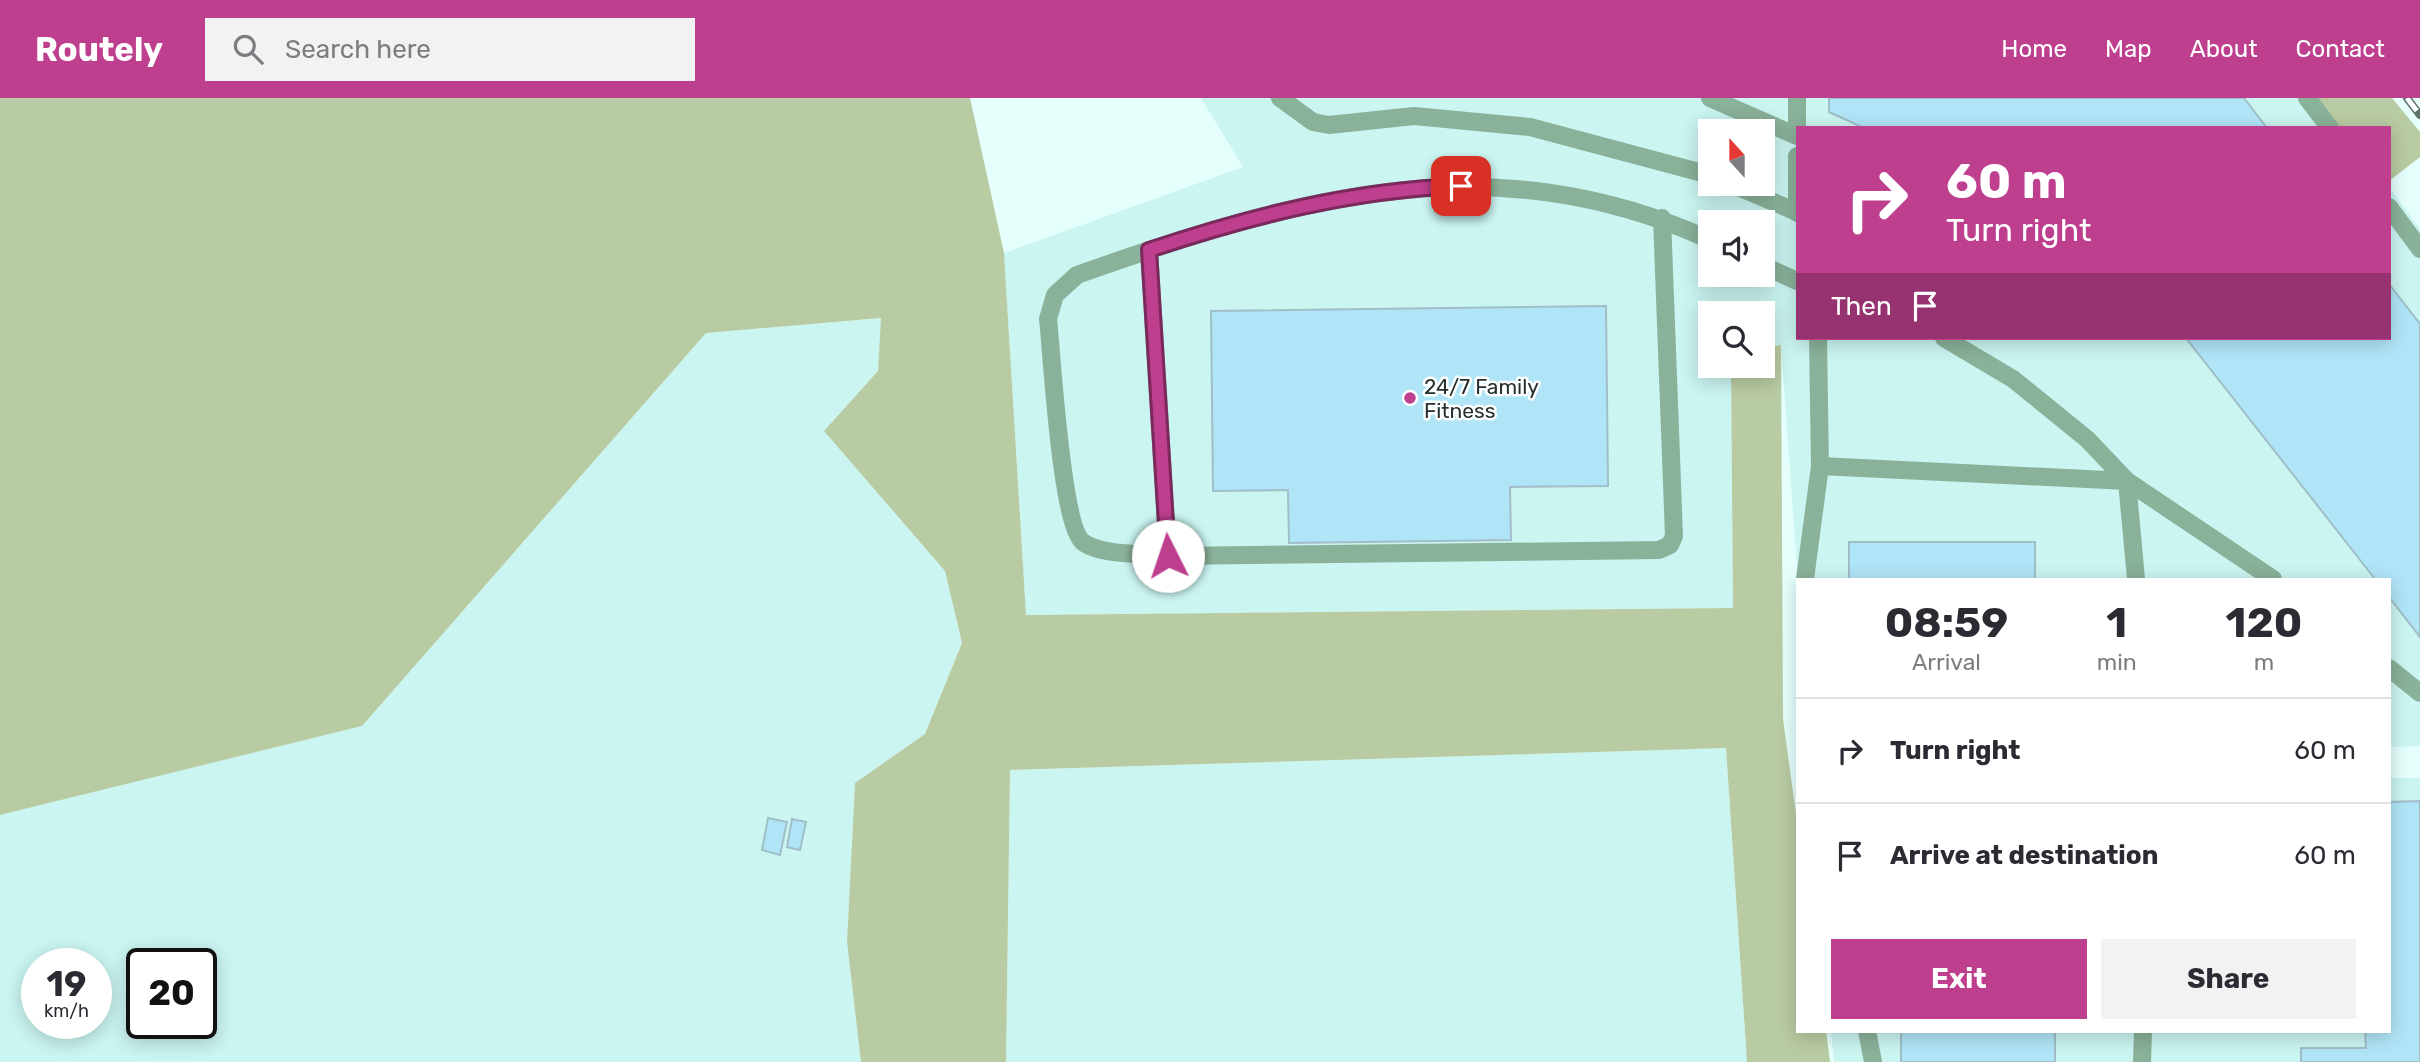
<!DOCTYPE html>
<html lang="en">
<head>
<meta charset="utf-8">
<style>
  body { margin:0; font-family:Rubik,sans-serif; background:#f2f2f3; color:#2b2b33; height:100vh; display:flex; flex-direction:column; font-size:26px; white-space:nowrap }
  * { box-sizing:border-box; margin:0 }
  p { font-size:23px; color:#7c7c81 }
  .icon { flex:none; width:38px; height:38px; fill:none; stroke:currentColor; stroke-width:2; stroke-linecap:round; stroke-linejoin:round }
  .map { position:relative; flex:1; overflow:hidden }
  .details { position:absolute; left:1796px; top:480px; width:595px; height:455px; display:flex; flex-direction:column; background:#fff; border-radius:0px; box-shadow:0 4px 18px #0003 }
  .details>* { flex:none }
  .hud { position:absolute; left:1796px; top:28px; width:595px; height:214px; border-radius:0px; box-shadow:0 4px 18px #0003; background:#bd3f8e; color:#fff; overflow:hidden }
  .needle { width:46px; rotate:339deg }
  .controls { position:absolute; left:1698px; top:21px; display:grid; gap:14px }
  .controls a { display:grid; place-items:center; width:77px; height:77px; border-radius:0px; background:#fff; box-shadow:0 4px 18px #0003; font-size:35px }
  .speed { position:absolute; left:21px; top:850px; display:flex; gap:14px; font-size:35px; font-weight:700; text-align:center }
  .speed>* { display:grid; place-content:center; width:91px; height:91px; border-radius:50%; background:#fff; box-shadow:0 4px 18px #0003; line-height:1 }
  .speed small { font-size:18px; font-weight:400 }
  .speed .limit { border:4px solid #111; border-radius:10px; background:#fff; color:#111 }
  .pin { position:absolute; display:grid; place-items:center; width:60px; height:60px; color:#fff; margin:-30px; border-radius:14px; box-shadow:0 4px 10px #0006 }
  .me { position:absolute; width:77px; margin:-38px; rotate:356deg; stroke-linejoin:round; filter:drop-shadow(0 0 5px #0008) }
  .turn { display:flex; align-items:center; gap:24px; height:147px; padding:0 35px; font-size:32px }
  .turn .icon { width:91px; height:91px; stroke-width:2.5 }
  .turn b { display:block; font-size:49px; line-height:60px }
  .then { display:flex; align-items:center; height:66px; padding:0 35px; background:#0003; gap:14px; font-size:26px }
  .eta { display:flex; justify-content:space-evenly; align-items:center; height:119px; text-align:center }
  .eta b { font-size:42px; font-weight:700; line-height:49px }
  .button { display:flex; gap:14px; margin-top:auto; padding:14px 35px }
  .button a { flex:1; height:80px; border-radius:0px; background:#bd3f8e; color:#fff; font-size:28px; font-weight:700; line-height:80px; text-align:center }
  .button a+a { background:#f2f2f3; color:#2b2b33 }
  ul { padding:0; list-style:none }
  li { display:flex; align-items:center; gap:21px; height:105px; padding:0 35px; border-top:2px solid #e1e1e2 }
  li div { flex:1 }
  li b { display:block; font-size:26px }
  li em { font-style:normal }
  header { display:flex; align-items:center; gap:42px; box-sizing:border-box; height:98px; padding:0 35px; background:#bd3f8e; color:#fff }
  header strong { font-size:33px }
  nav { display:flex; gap:38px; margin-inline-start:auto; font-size:24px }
  .search { width:490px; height:63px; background:#f2f2f3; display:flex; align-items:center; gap:18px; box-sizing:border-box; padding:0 24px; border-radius:0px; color:#7c7c81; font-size:26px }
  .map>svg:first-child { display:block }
</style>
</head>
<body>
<header>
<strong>Routely</strong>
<div class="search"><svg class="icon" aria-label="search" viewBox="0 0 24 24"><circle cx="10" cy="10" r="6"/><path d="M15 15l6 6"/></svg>Search here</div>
<nav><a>Home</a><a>Map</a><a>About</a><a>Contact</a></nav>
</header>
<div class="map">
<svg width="2420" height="964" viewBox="0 0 2420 964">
  <rect width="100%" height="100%" fill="#e4fffc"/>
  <!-- built -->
  <path fill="#caf5f1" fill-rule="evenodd" d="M 1201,0 L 2305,0 L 2333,30 L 1797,30 L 1797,240 L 2389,240 L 2389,89 L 2420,131 L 2420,648 L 2389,649 L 2389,481 L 1798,481 L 1781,248 L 1762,250 L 1762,215 L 1710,215 L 1710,268 L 1731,268 L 1733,510 L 1026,517 L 1004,155 L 1243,69 ZM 1710,33 L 1762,33 L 1762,86 L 1710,86 ZM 1710,124 L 1762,124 L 1762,177 L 1710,177 Z
    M 882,220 L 878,273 L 824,333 L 945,473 L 962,545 L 925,636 L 855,685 L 847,844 L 861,964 L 0,964 L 0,717 L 362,628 L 706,235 ZM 37,866 L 96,866 L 96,926 L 37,926 ZM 142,866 L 201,866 L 201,926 L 142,926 Z
    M 1726,650 L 1747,964 L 1006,964 L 1010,672 Z
    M 2389,680 L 2420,680 L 2420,964 L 1834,964 L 1831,933 L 2389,933 Z"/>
  <!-- forest -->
  <path fill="#b9cba2" d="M 0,0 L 970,0 L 1004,155 L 1026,517 L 1733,510 L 1731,268 L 1762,268 L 1762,250 L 1781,247 L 1783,621 L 1797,723 L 1797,933 L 1826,933 L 1830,964 L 1747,964 L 1726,650 L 1010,672 L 1006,964 L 861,964 L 847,844 L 855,685 L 925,636 L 962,545 L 945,473 L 824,333 L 878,273 L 881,220 L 706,235 L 362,628 L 0,717 Z
    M 2306,0 L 2392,0 L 2420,34 L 2420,59 L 2389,83 L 2389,30 L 2333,30 Z"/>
  <!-- building -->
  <path fill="#b0e5f7" stroke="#a0bec8" stroke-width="2" d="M 1829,0 L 2244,0 L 2267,30 L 1864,30 L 1829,14 Z
    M 2389,186 L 2420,226 L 2420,539 L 2389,499 L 2389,481 L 2375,481 L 2186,240 L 2389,240 Z
    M 1606,208 L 1608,388 L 1510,389 L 1511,442 L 1289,445 L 1288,392 L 1213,393 L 1211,213 Z
    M 1849,444 L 2035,444 L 2035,481 L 1849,481 Z
    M 2420,703 L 2420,964 L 2301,964 L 2301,950 L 2366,950 L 2365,933 L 2389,933 L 2389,704 Z
    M 768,720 L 787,724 L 780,757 L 762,752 Z
    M 792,721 L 806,724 L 800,752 L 787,749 Z
    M 1901,933 L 2055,933 L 2055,964 L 1901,964 Z"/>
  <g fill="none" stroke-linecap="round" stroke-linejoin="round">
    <!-- minor -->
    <path stroke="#8ab19a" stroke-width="18" d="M 1280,0 L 1313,24 L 1329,27 L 1414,18 L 1530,29 L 1710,77
      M 1710,0 L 1797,38
      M 1797,0 L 1797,30
      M 2307,0 L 2330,30
      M 1797,58 L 1797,115
      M 1731,86 L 1797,114
      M 2389,109 L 2420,151
      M 1662,120 L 1674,438 L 1670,447 L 1659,452 L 1168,458 C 1143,455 1105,458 1084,445 C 1061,430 1052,256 1048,221 L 1055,197 L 1077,177 C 1291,101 1491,42 1710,142
      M 1149,152 L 1168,458
      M 1762,167 L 1797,183
      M 1944,240 L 2013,281 L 2087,341 L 2127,383 L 2136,481
      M 1820,368 L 2127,383 L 2273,481
      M 1805,481 L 1820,368 L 1818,240
      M 2389,570 L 2420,595
      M 1867,933 L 1873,964
      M 2142,964 L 2143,933"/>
    <!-- rail casing -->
    <g stroke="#5e706e" stroke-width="8">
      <path id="rail" d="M 2407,0 L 2420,17"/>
    </g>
    <!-- rail -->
    <use href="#rail" stroke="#fff" stroke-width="5" stroke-dasharray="16" stroke-linecap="butt"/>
  </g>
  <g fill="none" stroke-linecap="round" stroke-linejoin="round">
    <!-- route casing -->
    <g stroke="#7b295c" stroke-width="18">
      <path id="route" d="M 1168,458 L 1149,152 C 1251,118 1353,92 1461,88"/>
    </g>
    <!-- route -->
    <use href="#route" stroke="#bd3f8e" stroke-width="12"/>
  </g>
  <!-- markers -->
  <circle fill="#bd3f8e" stroke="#fff" stroke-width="2.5" cx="1410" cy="300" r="7"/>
  <g text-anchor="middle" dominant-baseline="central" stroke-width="5" stroke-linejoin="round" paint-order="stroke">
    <!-- poi labels -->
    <g font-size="21" fill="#243130" stroke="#fff" text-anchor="start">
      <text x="1424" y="288">24/7 Family<tspan x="1424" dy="24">Fitness</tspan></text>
    </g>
  </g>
</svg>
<div class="controls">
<a><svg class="needle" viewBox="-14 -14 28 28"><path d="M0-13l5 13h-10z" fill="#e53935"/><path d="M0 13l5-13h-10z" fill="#7c7c81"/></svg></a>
<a><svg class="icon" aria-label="sound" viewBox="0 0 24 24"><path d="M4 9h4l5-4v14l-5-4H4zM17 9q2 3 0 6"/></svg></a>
<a><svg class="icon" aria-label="search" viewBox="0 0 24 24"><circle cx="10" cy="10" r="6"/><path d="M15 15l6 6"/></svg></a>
</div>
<div class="speed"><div>19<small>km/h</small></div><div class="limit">20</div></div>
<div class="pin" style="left:1461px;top:88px;background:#d93025"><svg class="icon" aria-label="arrive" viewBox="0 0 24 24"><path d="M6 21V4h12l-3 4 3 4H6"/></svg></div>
<svg class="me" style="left:1168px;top:458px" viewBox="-20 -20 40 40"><circle r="19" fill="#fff"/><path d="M0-13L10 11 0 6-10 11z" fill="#bd3f8e"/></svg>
<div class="hud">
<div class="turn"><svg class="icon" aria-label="right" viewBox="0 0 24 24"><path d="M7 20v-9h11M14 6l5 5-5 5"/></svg><div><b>60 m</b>Turn right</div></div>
<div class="then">Then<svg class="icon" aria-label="arrive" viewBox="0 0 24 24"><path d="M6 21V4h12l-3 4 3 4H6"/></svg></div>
</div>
<section class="details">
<div class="eta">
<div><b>08:59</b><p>Arrival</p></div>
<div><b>1</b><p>min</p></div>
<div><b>120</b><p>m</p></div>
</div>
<ul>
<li><svg class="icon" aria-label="right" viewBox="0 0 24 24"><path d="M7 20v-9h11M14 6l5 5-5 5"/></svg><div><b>Turn right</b></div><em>60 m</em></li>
<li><svg class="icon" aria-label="arrive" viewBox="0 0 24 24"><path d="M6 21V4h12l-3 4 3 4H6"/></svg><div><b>Arrive at destination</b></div><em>60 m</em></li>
</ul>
<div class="button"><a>Exit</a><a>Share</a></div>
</section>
</div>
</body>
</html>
